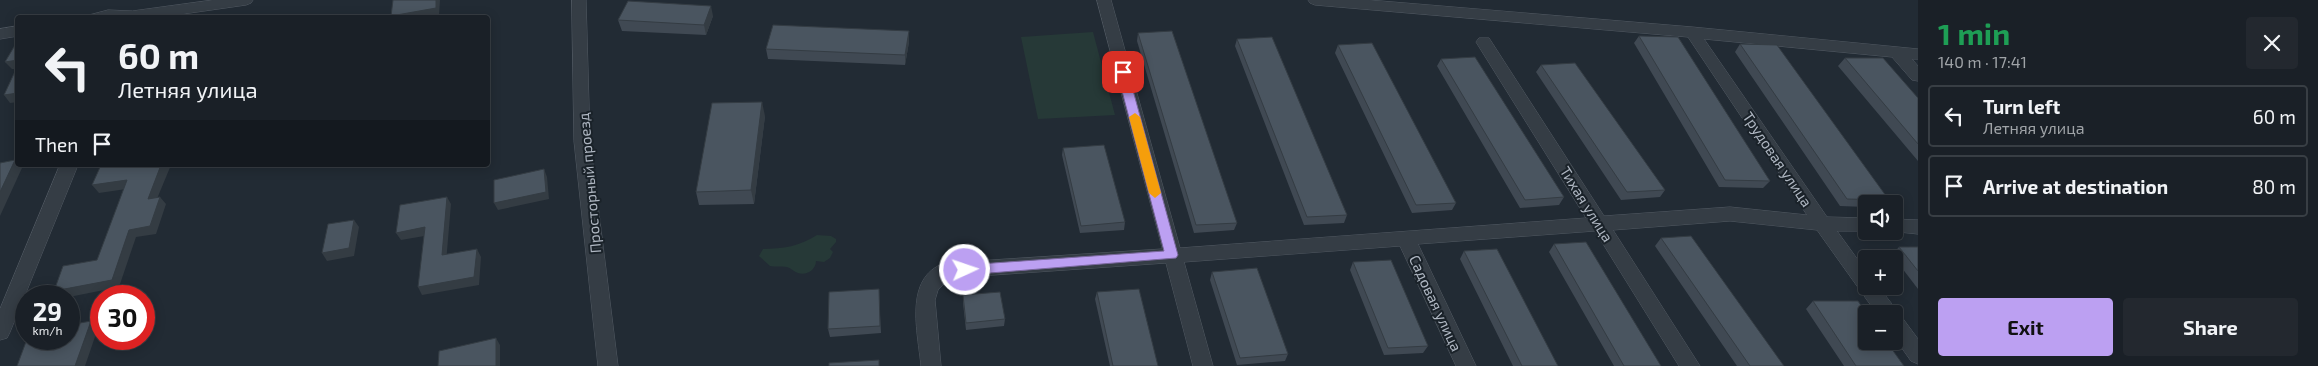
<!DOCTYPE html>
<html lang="en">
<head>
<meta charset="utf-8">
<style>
  body { margin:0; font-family:"Exo 2",sans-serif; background:#23282f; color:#f1f3f6; height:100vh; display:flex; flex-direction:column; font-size:19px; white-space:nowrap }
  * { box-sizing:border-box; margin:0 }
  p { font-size:16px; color:#9fa3a7 }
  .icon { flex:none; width:28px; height:28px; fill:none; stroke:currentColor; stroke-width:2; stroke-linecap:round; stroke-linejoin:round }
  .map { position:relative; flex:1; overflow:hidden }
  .side { display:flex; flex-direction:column; background:#1a2027; width:400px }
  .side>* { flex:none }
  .guide { position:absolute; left:15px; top:15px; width:475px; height:152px; border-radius:5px; box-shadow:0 2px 12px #0003,0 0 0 1px #383e44; background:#1a2027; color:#f1f3f6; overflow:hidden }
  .controls { position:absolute; left:1858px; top:195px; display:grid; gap:10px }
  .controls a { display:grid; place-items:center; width:45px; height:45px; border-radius:5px; background:#1a2027; box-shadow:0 2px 12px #0003,0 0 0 1px #383e44; font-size:25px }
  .speed { position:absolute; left:15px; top:285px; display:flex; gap:10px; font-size:25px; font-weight:700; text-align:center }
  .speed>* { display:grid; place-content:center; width:65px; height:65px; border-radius:50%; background:#1a2027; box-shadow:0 2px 12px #0003,0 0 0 1px #383e44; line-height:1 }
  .speed small { font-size:12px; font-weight:400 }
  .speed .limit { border:8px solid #d22; background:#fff; color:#111 }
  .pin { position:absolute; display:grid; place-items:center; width:42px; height:42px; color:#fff; margin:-21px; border-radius:10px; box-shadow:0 2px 8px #0006 }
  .me { position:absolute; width:55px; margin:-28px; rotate:87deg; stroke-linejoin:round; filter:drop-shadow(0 0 4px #0008) }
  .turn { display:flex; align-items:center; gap:18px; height:105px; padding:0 20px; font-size:22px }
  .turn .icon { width:65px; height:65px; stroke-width:2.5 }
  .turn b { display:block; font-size:35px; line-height:42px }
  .then { display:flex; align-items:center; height:48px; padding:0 20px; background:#0003; gap:10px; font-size:19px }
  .round { display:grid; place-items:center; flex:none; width:52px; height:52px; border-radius:5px; background:#23282f }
  .overview { display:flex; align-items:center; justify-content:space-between; height:85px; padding:0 20px }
  h1 { font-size:30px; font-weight:700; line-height:38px; color:#1e9e55 }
  .action { display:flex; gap:10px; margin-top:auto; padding:10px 20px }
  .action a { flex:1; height:58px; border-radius:5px; background:#bca0f2; color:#111; font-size:20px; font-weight:700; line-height:58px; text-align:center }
  .action a+a { background:#23282f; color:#f1f3f6 }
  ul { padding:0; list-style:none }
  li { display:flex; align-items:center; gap:15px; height:62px; margin:0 10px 8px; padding:0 10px; border:2px solid #383e44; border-radius:5px }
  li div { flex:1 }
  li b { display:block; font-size:19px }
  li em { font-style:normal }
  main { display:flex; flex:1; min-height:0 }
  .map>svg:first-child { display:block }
</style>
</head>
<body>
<main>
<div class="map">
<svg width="1918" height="366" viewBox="0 0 1918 366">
  <rect width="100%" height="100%" fill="#222b34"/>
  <!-- green -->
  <path fill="#263937" d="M 1093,32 L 1115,115 L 1038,119 L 1021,37 Z
    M 817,235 L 831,236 L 836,239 L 836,242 L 830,249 L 833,252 L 830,258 L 824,262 L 816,261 C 816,270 806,276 798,273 C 794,272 791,268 787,267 C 781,266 775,267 770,266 L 759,256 L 763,249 C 783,249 800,246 817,235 Z"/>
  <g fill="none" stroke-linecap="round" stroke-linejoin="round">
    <!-- street casing -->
    <g stroke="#525a63" stroke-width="1">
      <path id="street" d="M 213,0 L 253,0 L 251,3 L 246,5 L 155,18 L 87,18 L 89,15 L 108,10 L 132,11 Z
        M 572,0 L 586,0 L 590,141 L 618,366 L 598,366 L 574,141 Z
        M 1097,0 L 1111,0 L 1180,248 L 1586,218 L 1476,42 L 1479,38 L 1489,38 L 1604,216 L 1730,207 L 1807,215 L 1688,37 L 1315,5 L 1310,3 L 1308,0 L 1369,0 L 1692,27 L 1918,49 L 1918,59 L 1912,59 L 1918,66 L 1918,81 L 1912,80 L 1892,57 L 1704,39 L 1827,217 L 1866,218 L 1866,231 L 1868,231 L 1837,231 L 1866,271 L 1866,286 L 1878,286 L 1895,308 L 1897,315 L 1901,316 L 1918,339 L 1918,364 L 1911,361 L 1894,337 L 1894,314 L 1877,314 L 1817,230 L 1730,221 L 1613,230 L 1700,366 L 1679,366 L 1595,231 L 1418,244 L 1476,366 L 1456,366 L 1400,246 L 1184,262 L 1213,366 L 1193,366 L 1166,263 L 950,278 L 938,290 L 935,300 L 941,366 L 921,366 C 918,333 903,277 945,263 L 1162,249 Z
        M 18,26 L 18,36 L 0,39 L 0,29 Z
        M 60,165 L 78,165 L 10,332 L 7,338 L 0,340 L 0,309 Z
        M 1894,219 L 1918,220 L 1918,234 L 1889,231 L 1894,231 Z"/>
    </g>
    <!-- street -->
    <use href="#street" fill="#353d45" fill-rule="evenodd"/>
  </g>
  <!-- wall -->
  <path fill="#404953" d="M 713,16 L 706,35 L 622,31 L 618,20 Z
    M 1138,33 L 1237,223 L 1234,230 L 1194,233 L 1137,41 Z
    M 1639,36 L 1770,181 L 1763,188 L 1719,187 L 1634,43 Z
    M 1237,39 L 1347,215 L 1344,223 L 1304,225 L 1235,46 Z
    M 909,42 L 905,65 L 768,59 L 766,49 Z
    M 1740,44 L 1889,200 L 1885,204 L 1866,204 L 1866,207 L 1840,206 L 1735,52 Z
    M 1338,45 L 1456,203 L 1452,210 L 1412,213 L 1335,53 Z
    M 1845,58 L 1918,98 L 1918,161 L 1838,66 Z
    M 1441,59 L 1564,197 L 1559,205 L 1520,208 L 1437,66 Z
    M 1541,65 L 1665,190 L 1660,197 L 1621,200 L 1536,72 Z
    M 765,116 L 754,204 L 699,205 L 696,192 Z
    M 1063,148 L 1125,222 L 1124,230 L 1080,233 L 1062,155 Z
    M 1661,238 L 1784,366 L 1737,366 L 1655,246 Z
    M 1554,244 L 1661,366 L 1614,366 L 1549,252 Z
    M 1899,247 L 1918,247 L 1918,289 L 1892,255 Z
    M 1464,251 L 1558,366 L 1513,366 L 1460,259 Z
    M 1353,262 L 1428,346 L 1423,353 L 1384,355 L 1350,270 Z
    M 1212,272 L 1288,354 L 1285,361 L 1237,365 L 1210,280 Z
    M 1097,292 L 1158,366 L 1110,366 L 1095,299 Z
    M 963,295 L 1005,319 L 1004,326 L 966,330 L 963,303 Z
    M 879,296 L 881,333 L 830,337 L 828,329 Z
    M 1813,301 L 1904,366 L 1844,366 L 1806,309 Z"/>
  <!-- shaded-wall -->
  <path fill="#343c43" d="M 436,0 L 440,0 L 439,15 L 427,18 L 392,18 L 391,16 Z
    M 711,6 L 713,16 L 706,35 L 704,25 Z
    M 909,31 L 909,42 L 905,65 L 905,55 Z
    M 18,60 L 18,69 L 12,69 L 5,62 Z
    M 18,93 L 18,102 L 10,103 L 4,95 Z
    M 762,102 L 765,116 L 754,204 L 751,190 Z
    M 15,160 L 18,163 L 18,165 L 19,165 L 22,168 L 0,216 L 0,192 Z
    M 161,165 L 171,165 L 154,206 L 148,199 Z
    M 544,169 L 547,177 L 549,199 L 498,210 L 494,203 Z
    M 127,180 L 133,188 L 99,193 L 92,185 Z
    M 160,197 L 166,204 L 156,234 L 136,237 L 119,287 L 69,297 L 60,296 L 54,291 L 112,280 L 129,230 Z
    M 447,197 L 451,204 L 446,263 L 442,255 Z
    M 354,220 L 359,227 L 354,256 L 327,261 L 322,253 Z
    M 425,227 L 430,235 L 401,240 L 396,233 Z
    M 477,249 L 481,257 L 479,285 L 422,295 L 418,287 Z
    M 91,321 L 98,328 L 85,366 L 75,366 Z
    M 496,338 L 500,345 L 500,366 L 496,366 Z"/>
  <!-- building -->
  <path fill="#4a5560" stroke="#343c43" d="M 393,0 L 436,0 L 436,8 L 391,16 Z
    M 628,1 L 711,6 L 704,25 L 618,20 Z
    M 773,25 L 909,31 L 905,55 L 766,49 Z
    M 1172,31 L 1237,223 L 1196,225 L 1138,33 Z
    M 1639,36 L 1678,37 L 1770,181 L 1725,180 Z
    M 1272,37 L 1347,215 L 1307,217 L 1237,39 Z
    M 18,40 L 18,60 L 5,62 Z
    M 1372,43 L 1456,203 L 1416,205 L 1338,45 Z
    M 1740,44 L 1777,45 L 1889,200 L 1847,199 Z
    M 1475,57 L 1564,197 L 1525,200 L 1441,59 Z
    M 1845,58 L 1883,58 L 1918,98 L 1918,144 Z
    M 1575,63 L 1665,190 L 1627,192 L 1541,65 Z
    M 18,65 L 18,93 L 4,95 Z
    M 762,102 L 751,190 L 696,192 L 712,103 Z
    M 1104,145 L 1125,222 L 1081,226 L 1063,148 Z
    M 15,160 L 0,192 L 0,163 Z
    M 101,165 L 161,165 L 148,199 L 160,197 L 150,226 L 129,230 L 112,280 L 54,291 L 63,266 L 97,260 L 127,180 L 92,185 Z
    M 544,169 L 546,192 L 494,203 L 494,180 Z
    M 447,197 L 442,255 L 477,249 L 474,277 L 418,287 L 425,227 L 396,233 L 400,205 Z
    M 354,220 L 349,248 L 322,253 L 328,224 Z
    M 1691,236 L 1784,366 L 1750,366 L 1661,238 Z
    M 1586,242 L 1661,366 L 1624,366 L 1554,244 Z
    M 1899,247 L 1918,247 L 1918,271 Z
    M 1497,249 L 1558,366 L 1522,366 L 1464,251 Z
    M 1391,260 L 1428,346 L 1388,348 L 1353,262 Z
    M 1257,268 L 1288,354 L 1240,358 L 1212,272 Z
    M 879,289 L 880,326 L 828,329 L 829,292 Z
    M 1139,289 L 1158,366 L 1113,366 L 1097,292 Z
    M 1000,292 L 1005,319 L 966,323 L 963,295 Z
    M 1813,301 L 1858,301 L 1867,314 L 1866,341 L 1886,341 L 1904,366 L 1856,366 Z
    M 91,321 L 75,366 L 17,366 L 27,339 L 69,339 L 69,325 Z
    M 496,338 L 496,366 L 438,366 L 439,351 Z
    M 879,360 L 879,366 L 829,366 L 829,363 Z"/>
  <!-- route -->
  <path fill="#bca0f2" stroke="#7a689d" d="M 1123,69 L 1128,72 L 1178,255 L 1176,258 L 965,275 L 960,273 L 959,270 L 965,265 L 1164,251 L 1117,72 Z"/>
  <!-- slow -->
  <path fill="#f59e0b" d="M 1135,113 L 1140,117 L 1161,193 L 1155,198 L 1149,193 L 1129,117 Z"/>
  <g text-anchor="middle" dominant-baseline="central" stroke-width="4" stroke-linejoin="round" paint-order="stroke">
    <!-- street labels -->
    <g font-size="15" fill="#afb7c2" stroke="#1a2229">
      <text transform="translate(1778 159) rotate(56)">Трудовая улица</text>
      <text transform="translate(589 183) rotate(-95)">Просторный проезд</text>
      <text transform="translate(1587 204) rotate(58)">Тихая улица</text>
      <text transform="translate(1436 303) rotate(65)">Садовая улица</text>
    </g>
  </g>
</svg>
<div class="controls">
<a><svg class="icon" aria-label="sound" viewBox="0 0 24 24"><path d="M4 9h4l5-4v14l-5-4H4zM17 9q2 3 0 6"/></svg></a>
<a>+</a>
<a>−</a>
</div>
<div class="speed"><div>29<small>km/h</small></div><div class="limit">30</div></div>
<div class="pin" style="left:1123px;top:72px;background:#d93025"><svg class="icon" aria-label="arrive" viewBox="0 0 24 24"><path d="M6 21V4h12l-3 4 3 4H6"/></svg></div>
<svg class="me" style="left:965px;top:270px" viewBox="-20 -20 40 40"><circle r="17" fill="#bca0f2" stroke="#fff" stroke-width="3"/><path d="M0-11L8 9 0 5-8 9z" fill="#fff"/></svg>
<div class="guide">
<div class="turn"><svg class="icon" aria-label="left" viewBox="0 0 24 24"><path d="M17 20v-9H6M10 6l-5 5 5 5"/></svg><div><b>60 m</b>Летняя улица</div></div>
<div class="then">Then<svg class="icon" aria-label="arrive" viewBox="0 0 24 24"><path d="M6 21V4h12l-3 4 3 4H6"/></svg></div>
</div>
</div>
<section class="side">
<div class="overview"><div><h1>1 min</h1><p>140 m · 17:41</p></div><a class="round"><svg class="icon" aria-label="close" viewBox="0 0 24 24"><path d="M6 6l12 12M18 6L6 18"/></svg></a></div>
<ul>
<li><svg class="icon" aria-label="left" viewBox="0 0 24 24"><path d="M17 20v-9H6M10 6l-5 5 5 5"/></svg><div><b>Turn left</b><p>Летняя улица</p></div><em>60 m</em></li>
<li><svg class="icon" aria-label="arrive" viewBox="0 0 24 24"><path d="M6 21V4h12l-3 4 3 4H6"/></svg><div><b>Arrive at destination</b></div><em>80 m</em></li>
</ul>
<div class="action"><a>Exit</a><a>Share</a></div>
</section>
</main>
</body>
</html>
